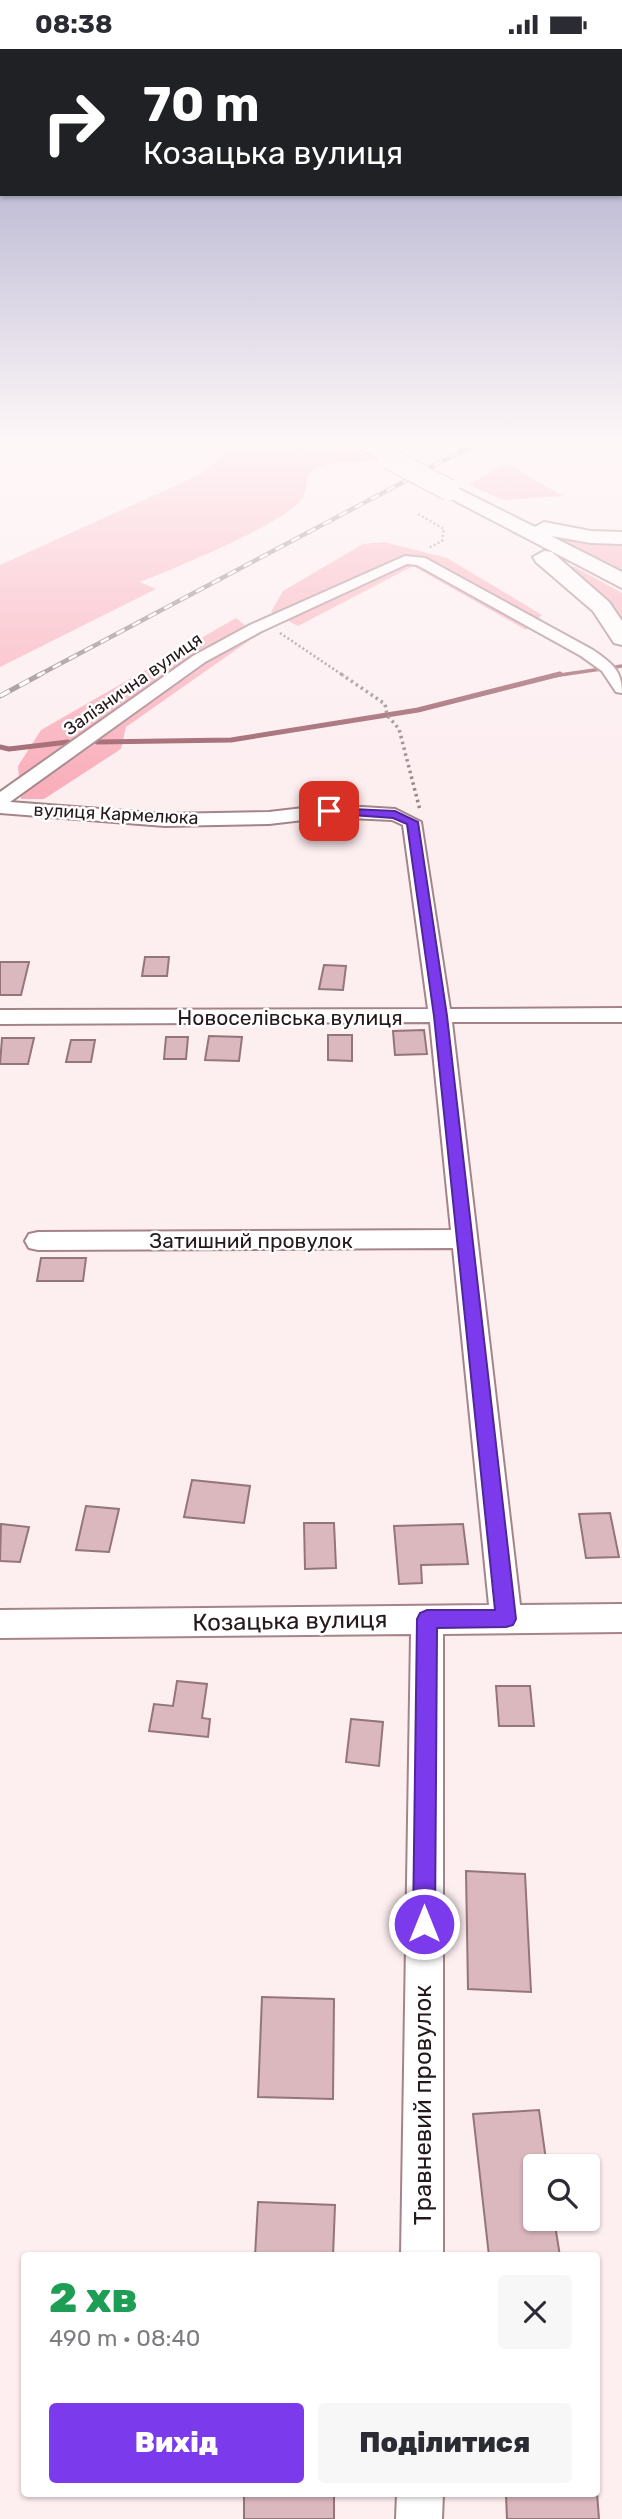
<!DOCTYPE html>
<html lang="uk">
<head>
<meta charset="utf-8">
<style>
  body { margin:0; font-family:Rubik,sans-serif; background:#f7f7f7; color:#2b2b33; height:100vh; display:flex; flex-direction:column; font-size:26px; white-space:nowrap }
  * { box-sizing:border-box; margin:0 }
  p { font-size:23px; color:#7c7c81 }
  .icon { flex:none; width:38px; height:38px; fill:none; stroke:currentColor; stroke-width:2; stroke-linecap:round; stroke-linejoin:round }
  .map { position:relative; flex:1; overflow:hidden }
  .details { position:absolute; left:21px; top:2203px; width:579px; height:245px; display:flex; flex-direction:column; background:#fff; border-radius:7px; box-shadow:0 2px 5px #0004 }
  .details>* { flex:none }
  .hud { position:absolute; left:0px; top:0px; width:623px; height:147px; box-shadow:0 2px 5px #0004; background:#202124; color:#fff; overflow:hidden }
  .fabs { position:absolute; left:523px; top:2105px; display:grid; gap:14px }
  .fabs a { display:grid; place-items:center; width:77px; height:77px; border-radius:7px; background:#fff; box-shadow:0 2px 5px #0004; font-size:35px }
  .pin { position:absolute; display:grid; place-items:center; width:60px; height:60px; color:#fff; margin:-30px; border-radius:14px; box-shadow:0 4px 10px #0006 }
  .me { position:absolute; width:77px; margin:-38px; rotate:0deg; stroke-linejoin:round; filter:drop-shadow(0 0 5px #0008) }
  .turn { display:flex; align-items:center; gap:24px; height:147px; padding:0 28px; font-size:32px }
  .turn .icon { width:91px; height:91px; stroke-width:2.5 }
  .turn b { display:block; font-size:49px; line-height:60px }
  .round { display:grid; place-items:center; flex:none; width:74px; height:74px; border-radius:7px; background:#f7f7f7 }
  .headline { display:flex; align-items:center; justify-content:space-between; height:119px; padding:0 28px }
  h1 { font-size:42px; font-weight:800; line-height:52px; color:#1e9e55 }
  .primary-button { display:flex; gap:14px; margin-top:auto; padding:14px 28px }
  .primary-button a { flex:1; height:80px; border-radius:7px; background:#7c3aed; color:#fff; font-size:28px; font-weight:800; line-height:80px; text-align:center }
  .primary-button a+a { background:#f7f7f7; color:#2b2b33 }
  .status { display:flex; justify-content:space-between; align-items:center; height:49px; padding:0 35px; background:#fff; direction:ltr }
  .status svg { height:19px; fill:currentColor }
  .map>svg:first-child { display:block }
</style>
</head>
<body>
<div class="status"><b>08:38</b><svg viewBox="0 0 49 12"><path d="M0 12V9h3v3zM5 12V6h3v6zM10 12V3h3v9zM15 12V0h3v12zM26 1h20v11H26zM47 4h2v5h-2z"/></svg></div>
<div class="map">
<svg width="622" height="2470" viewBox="0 0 622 2470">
  <rect width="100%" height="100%" fill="#fdeef0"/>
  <!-- green -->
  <path fill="#f9aebb" d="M 208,395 L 345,395 L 374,411 C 350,416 328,407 308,426 C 307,436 306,444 300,452 C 281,476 173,520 140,533 L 156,540 L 0,618 L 0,516 L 199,426 L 225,406 Z
    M 506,414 L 563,447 L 504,451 L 469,436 Z
    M 533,479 L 622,492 L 622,528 Z
    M 384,493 L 447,509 L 542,566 L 526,581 L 413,517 L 298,577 L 271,563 L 283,542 L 363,495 Z
    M 563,515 L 575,518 L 622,544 L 622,579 Z
    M 236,569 L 257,586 L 126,678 L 121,700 L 44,750 L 21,750 L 18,717 L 41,681 Z"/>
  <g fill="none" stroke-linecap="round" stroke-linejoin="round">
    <!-- stream-far1 -->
    <path stroke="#9b5e69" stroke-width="3.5" d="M 553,627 L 622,617"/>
    <!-- stream -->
    <path stroke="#9b5e69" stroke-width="5" d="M 97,693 L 231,691 L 418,661 L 560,625
      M 0,698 L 9,700 L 68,693"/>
  </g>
  <!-- building -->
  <path fill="#dbb8be" stroke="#94757a" stroke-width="2" d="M 145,908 L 169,908 L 167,927 L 142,927 Z
    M 0,913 L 29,913 L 21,946 L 0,946 Z
    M 324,916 L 346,917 L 343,941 L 319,940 Z
    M 424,981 L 427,1005 L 395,1006 L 393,982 Z
    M 328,986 L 352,986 L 352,1012 L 328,1011 Z
    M 209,987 L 242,988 L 239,1012 L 205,1011 Z
    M 166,988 L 188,988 L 186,1010 L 164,1010 Z
    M 2,989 L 34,989 L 28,1015 L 0,1015 Z
    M 71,991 L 95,991 L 91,1013 L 66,1013 Z
    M 41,1209 L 86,1209 L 83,1232 L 37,1232 Z
    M 192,1431 L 250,1437 L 244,1474 L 184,1468 Z
    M 86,1457 L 119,1460 L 109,1503 L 76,1501 Z
    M 610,1464 L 619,1508 L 586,1509 L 579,1465 Z
    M 304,1474 L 334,1474 L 336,1519 L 305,1520 Z
    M 1,1475 L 29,1478 L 20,1513 L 0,1512 Z
    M 463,1475 L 468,1515 L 421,1516 L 422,1534 L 399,1535 L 394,1477 Z
    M 177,1632 L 207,1635 L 202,1669 L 210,1670 L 208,1688 L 149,1682 L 154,1655 L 173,1657 Z
    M 496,1637 L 530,1637 L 534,1677 L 499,1677 Z
    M 351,1670 L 383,1673 L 379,1717 L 346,1713 Z
    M 466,1822 L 525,1825 L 531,1943 L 468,1940 Z
    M 262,1948 L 334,1950 L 333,2050 L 258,2048 Z
    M 539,2061 L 547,2118 L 536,2118 L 536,2170 L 554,2170 L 560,2207 L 489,2207 L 473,2065 Z
    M 258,2153 L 335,2156 L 333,2207 L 255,2207 Z
    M 597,2444 L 599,2470 L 507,2470 L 506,2445 Z
    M 244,2445 L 334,2445 L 334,2470 L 244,2470 Z"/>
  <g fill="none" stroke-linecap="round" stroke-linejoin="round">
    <!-- minor casing -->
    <g stroke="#a58489" stroke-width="4">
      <path id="minor" d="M 405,507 L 425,509 L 593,601 C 611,614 622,620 622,644 L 616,643 L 602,622 L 581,607 L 417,516 L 407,515 L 262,582 L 205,613 L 10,753 L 165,765 L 269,763 L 329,756 L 395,760 L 421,773 L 450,960 L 622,959 L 622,973 L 452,973 L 520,1556 L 622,1555 L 622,1583 L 443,1585 L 443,2207 L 401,2207 L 411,1585 L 0,1589 L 0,1561 L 489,1556 L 453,1199 L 38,1201 L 29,1199 L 25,1192 L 29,1185 L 38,1183 L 451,1181 L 430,973 L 0,975 L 0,961 L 428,960 L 403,776 L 392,771 L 329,768 L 269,775 L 165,777 L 0,764 L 0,743 L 193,607 L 250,576 Z
        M 397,2445 L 443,2445 L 442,2470 L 396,2470 Z"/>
    </g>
    <!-- primary casing -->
    <g stroke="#a58489" stroke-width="4">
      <path id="primary" d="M 352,395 L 376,395 L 397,409 L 388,415 Z
        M 449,435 L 535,478 L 544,473 L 591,482 L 622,483 L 622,495 L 591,494 L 551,487 L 622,523 L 622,539 L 442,445 L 439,441 Z
        M 544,502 L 552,503 L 609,553 L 622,572 L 622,596 L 614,594 L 593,562 L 536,513 L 533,508 Z"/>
    </g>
    <!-- path-far1 -->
    <path stroke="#948688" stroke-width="2.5" stroke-dasharray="2 2.5" stroke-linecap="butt" d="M 288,395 L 310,407
      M 418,465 L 444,480 L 442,492 L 428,499
      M 280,584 L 344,627"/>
    <!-- path -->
    <path stroke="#948688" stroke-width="3.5" stroke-dasharray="2.5 3.5" stroke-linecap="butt" d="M 341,625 L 385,655 L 387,666 L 399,680 L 420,761"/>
    <!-- minor -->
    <use href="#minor" fill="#fff" fill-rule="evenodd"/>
    <!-- primary -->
    <use href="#primary" fill="#fff" fill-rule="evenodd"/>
    <!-- rail-far1 casing -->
    <g stroke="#8d8082" stroke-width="4.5">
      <path id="rail-far1" d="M 37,627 L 475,395"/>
    </g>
    <!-- rail casing -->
    <g stroke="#8d8082" stroke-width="5">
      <path id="rail" d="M 0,647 L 41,625"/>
    </g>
    <!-- rail-far1 -->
    <use href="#rail-far1" stroke="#fff" stroke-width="2.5" stroke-dasharray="9" stroke-linecap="butt"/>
    <!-- rail -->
    <use href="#rail" stroke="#fff" stroke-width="3.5" stroke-dasharray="11" stroke-linecap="butt"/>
    <!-- primary-bridge casing -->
    <g stroke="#a58489" stroke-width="23" stroke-linecap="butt">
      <path id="primary-bridge" d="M 388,409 L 449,441"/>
    </g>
    <!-- primary-bridge -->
    <use href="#primary-bridge" stroke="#fff" stroke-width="21"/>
  </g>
  <!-- sky -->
  <linearGradient id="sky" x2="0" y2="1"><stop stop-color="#9d9dc3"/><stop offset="0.53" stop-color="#fef7f8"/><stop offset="1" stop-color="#fef7f8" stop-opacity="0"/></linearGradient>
  <rect width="622" height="741" fill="url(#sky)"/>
  <!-- route -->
  <path fill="#7c3aed" stroke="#51269a" stroke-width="2" d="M 329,759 L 395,762 L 418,773 L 447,967 L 516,1570 L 513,1576 L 506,1578 L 437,1579 L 435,1875 L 432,1882 L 424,1886 L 417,1882 L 413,1875 L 417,1570 L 420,1564 L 427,1561 L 495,1561 L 434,967 L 407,775 L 393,769 L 325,764 L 325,760 Z"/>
  <g text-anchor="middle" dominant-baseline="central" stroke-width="5" stroke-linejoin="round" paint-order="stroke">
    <!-- far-street labels -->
    <g font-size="18" fill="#26191b" stroke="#fff">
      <text transform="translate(133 635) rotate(-35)">Залізнична вулиця</text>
      <text transform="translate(116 765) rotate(3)">вулиця Кармелюка</text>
    </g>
    <!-- street labels -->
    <g font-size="21" fill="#26191b" stroke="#fff">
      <text x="290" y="968">Новоселівська вулиця</text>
      <text x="251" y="1191">Затишний провулок</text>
    </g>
    <!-- near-street labels -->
    <g font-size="24" fill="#26191b" stroke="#fff">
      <text transform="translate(290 1572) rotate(-1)">Козацька вулиця</text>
      <text transform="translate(423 2056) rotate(-90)">Травневий провулок</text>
    </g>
  </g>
</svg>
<div class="fabs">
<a><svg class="icon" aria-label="search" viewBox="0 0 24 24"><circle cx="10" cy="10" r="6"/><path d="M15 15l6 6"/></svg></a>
</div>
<div class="pin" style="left:329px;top:762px;background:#d93025"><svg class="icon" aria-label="arrive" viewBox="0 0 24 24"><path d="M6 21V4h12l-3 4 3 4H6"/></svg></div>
<svg class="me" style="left:424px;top:1875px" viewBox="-20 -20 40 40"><circle r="17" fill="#7c3aed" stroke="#fff" stroke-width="3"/><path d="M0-11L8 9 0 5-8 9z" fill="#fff"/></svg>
<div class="hud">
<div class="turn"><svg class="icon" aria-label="right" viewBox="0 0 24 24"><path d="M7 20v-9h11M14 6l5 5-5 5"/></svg><div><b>70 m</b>Козацька вулиця</div></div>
</div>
<section class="details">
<div class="headline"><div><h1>2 хв</h1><p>490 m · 08:40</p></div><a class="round"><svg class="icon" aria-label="close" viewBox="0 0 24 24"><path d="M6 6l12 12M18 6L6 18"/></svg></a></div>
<div class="primary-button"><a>Вихід</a><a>Поділитися</a></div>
</section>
</div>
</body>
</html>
